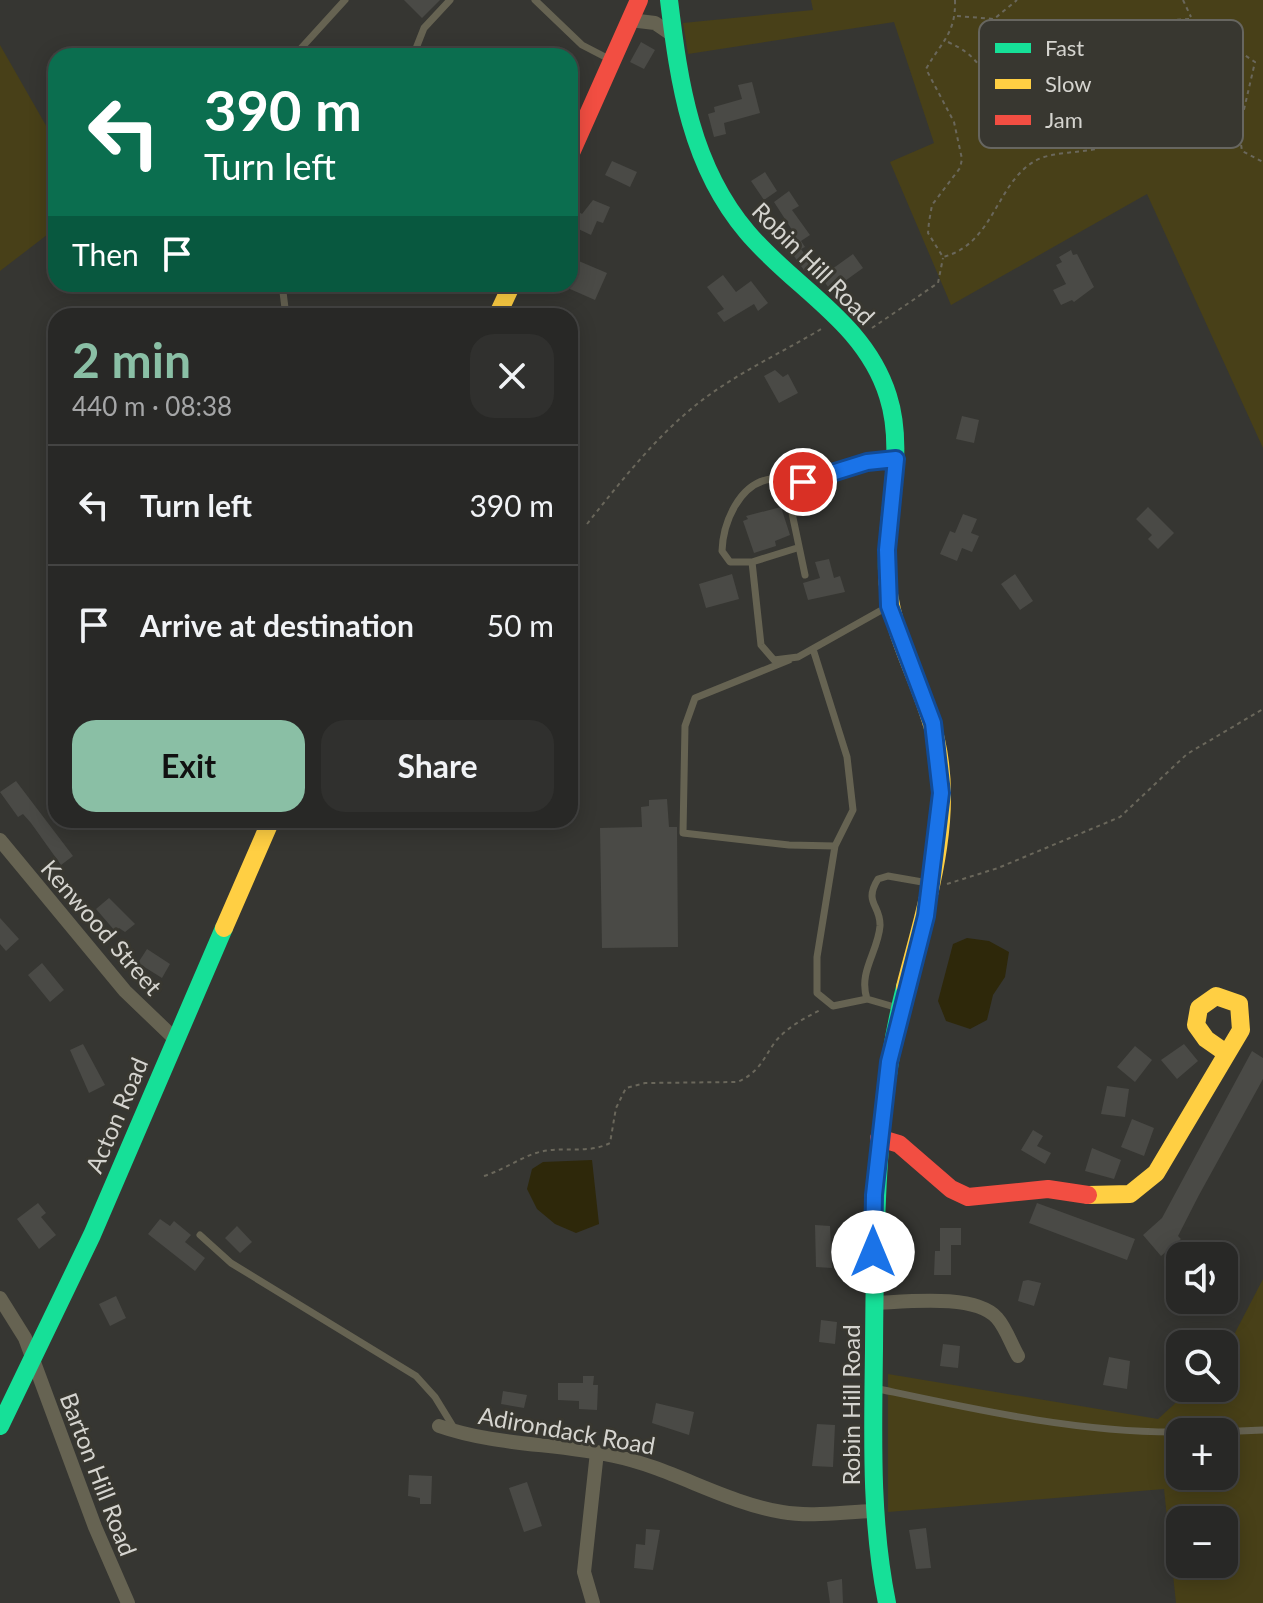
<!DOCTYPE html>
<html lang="en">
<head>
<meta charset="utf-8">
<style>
  body { margin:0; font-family:Lato,sans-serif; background:#30302e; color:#f1f3f6; height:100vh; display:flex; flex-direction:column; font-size:30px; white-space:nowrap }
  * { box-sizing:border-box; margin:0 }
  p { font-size:26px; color:#a5a6a7 }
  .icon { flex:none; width:44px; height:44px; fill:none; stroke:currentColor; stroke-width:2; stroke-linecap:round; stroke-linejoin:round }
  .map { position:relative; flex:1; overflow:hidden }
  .side { position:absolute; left:48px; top:308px; width:530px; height:520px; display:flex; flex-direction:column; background:#282826; border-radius:24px; box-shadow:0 4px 20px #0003,0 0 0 2px #444443 }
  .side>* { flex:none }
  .banner { position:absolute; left:48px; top:48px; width:530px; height:244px; border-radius:24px; box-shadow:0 4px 20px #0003,0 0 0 2px #444443; background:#0b6e4f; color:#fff; overflow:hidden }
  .fabs { position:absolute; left:1166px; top:1242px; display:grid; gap:16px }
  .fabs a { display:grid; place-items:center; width:72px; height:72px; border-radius:16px; background:#282826; box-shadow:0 4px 20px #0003,0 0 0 2px #444443; font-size:40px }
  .pin { position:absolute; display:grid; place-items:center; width:68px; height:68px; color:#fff; margin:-34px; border:4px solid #fff; border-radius:50%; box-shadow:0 2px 8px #0007 }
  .me { position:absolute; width:88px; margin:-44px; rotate:0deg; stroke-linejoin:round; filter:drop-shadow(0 0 6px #0008) }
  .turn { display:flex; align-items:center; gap:28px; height:168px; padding:0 24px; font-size:36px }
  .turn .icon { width:104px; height:104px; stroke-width:2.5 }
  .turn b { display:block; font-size:56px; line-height:68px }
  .then { display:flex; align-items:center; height:76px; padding:0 24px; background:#0003; gap:16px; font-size:30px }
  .round { display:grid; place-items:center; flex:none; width:84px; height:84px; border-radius:24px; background:#30302e }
  .headline { display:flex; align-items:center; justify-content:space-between; height:136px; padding:0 24px }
  h1 { font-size:48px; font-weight:700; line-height:60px; color:#8abfa5 }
  .button { display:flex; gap:16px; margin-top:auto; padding:16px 24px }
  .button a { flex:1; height:92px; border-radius:24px; background:#8abfa5; color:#111; font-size:32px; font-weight:700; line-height:92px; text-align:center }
  .button a+a { background:#30302e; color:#f1f3f6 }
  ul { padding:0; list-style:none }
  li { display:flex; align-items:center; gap:24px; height:120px; padding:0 24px; border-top:2px solid #444443 }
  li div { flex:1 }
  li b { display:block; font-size:30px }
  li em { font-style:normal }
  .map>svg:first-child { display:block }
</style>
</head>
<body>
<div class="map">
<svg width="1263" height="1603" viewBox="0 0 1263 1603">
  <rect width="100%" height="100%" fill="#363632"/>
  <!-- green -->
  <path fill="#484018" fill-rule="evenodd" d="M 811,0 L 1263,0 L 1263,448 L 1147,194 L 951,305 L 890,162 L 934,143 L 894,22 L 688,54 L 683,23 L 813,10 Z
    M 0,45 L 56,143 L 56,228 L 0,271 Z
    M 1263,1279 L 1263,1603 L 1176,1603 L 1164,1489 L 888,1512 L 888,1374 L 1158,1419 L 1192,1388 L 1224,1388 L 1224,1354 ZM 1180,1432 L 1224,1432 L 1224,1476 L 1180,1476 ZM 1180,1520 L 1224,1520 L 1224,1564 L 1180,1564 Z"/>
  <!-- water -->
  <path fill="#2e280a" d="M 967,938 L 989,941 L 1009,952 L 1005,977 L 993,995 L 987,1020 L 970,1029 L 946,1021 L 938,1001 L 953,944 Z
    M 592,1160 L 599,1224 L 576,1233 L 555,1224 L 537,1209 L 527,1189 L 532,1169 L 543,1162 Z"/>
  <!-- building -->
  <path fill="#4a4a46" d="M 404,0 L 440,0 L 422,18 Z
    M 641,42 L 655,50 L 644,69 L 630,62 Z
    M 752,82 L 760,113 L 724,123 L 726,134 L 714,137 L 708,114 L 715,112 L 714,107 L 742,99 L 738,85 Z
    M 612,161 L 637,172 L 630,187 L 605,175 Z
    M 765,172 L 777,191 L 764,200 L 751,181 Z
    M 789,191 L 799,206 L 792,210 L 810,235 L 801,241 L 805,247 L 801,249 L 814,268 L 806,273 L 784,242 L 794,233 L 774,202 Z
    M 593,200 L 610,207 L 603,223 L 597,221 L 591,235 L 572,226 L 579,212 L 582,214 Z
    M 1071,250 L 1073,255 L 1077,254 L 1094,287 L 1074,302 L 1072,300 L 1061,305 L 1053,290 L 1066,284 L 1056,265 L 1062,262 L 1059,257 Z
    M 853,254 L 863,268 L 831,291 L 821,277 Z
    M 574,259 L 607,273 L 595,300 L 570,289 Z
    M 723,275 L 736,292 L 751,281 L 768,303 L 758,311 L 754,304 L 724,322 L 717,313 L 724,309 L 707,287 Z
    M 775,370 L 783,377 L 788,374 L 798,393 L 779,403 L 764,376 Z
    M 962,416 L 979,420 L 974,443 L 956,439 Z
    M 781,507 L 790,535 L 775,541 L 776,546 L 754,553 L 743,521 L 748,519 L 746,516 Z
    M 1148,507 L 1174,533 L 1158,549 L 1148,539 L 1152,535 L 1136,519 Z
    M 963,514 L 977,519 L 971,533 L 979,536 L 972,552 L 962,548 L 957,561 L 940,554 L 950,531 L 955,533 Z
    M 829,559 L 834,578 L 840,576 L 845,592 L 808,600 L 803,583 L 820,578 L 815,562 Z
    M 732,574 L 739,599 L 706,608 L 699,584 Z
    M 1015,574 L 1033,601 L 1020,610 L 1001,584 Z
    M 16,781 L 73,856 L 61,865 L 31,823 L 23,814 L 18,817 L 0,792 Z
    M 667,799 L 669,827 L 677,827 L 678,947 L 602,948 L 600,828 L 642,827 L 641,807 L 649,806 L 649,800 Z
    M 109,898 L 135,924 L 125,932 L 119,928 L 115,931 L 96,909 Z
    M 0,918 L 19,939 L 6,951 L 0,944 Z
    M 147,949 L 170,964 L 162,978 L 138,963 Z
    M 42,963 L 64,990 L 50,1002 L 28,975 Z
    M 83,1044 L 105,1085 L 89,1093 L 70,1050 Z
    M 1184,1044 L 1198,1061 L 1177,1079 L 1161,1060 Z
    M 1135,1046 L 1152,1060 L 1135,1082 L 1117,1067 Z
    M 1252,1051 L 1263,1058 L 1263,1079 L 1199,1195 L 1178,1236 L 1181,1239 L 1161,1256 L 1143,1235 L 1162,1218 Z
    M 1107,1086 L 1129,1089 L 1125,1117 L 1101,1114 Z
    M 1132,1119 L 1154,1128 L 1144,1156 L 1121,1147 Z
    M 1033,1130 L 1043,1136 L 1037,1146 L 1051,1153 L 1045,1164 L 1021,1150 Z
    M 1092,1148 L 1121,1160 L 1114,1179 L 1085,1171 Z
    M 38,1203 L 46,1213 L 41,1217 L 56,1235 L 39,1249 L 17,1219 Z
    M 1037,1203 L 1135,1239 L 1127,1260 L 1029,1223 Z
    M 160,1219 L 170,1226 L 174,1221 L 191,1235 L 185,1242 L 205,1258 L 195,1271 L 148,1234 Z
    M 815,1225 L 830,1226 L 832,1268 L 816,1267 Z
    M 237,1226 L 252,1242 L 240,1253 L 225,1238 Z
    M 940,1228 L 961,1228 L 961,1245 L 951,1245 L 951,1275 L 934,1275 L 935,1251 L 940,1251 Z
    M 1028,1280 L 1041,1283 L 1034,1306 L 1018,1301 L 1023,1281 Z
    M 116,1296 L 126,1318 L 110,1326 L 99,1304 Z
    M 821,1320 L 837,1322 L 835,1344 L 819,1342 Z
    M 943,1344 L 960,1346 L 958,1368 L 940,1366 Z
    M 1109,1357 L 1130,1361 L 1127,1389 L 1103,1385 Z
    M 583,1376 L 594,1376 L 593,1385 L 598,1385 L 597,1410 L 579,1409 L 579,1401 L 558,1400 L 558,1383 L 583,1383 Z
    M 503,1391 L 527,1395 L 524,1408 L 501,1404 Z
    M 656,1403 L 694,1412 L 689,1435 L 652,1423 Z
    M 817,1424 L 835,1425 L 833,1467 L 812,1466 Z
    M 409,1475 L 432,1476 L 431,1504 L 420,1504 L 420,1498 L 408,1496 Z
    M 527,1482 L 542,1526 L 524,1532 L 509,1488 Z
    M 926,1528 L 931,1568 L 916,1569 L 909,1530 Z
    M 646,1529 L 660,1530 L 653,1570 L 634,1568 L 636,1544 L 645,1545 Z
    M 842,1579 L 843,1603 L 830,1603 L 827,1582 Z"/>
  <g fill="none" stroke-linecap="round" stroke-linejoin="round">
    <!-- path -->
    <path stroke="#6a675b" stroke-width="2" stroke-dasharray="4 4" stroke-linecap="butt" d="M 955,0 C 956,34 941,42 926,69 L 954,122 L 962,159 L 960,168 L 932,205 L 929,222 L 928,233 L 943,257 C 994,244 996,183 1035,161 C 1050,152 1078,153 1096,149 L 1103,138 L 1086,100 L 1086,90 C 1143,70 1144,77 1172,20 L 1191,19 L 1255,62 L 1239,131 L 1242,151 L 1263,162
      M 1183,0 L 1191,17
      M 957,16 L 994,19 L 1017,0
      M 948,42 C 977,55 979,67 997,90 C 1014,110 1063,99 1084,91
      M 872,328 L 938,283 L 943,258
      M 587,524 C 622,480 657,435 701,401 C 739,372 783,352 823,328
      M 947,884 L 998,868 L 1120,817 L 1187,754 L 1263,709
      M 484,1176 C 503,1170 518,1159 536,1153 C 560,1145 587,1155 610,1143 L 616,1108 L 626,1088 L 645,1083 L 737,1082 C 759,1073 763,1059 775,1042 C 787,1027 805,1018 822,1009"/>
    <!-- lane -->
    <path stroke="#666352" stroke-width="7" d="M 535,0 L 582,45 L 611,60
      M 294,56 L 345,0
      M 413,56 L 424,28 L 450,0
      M 282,284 L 286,316
      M 796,482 L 792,513 L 805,575
      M 797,548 L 752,562 L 730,562 L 722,551 C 723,523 739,483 771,479 C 784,477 795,484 808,481 C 837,474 863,460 893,459
      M 752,562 L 761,645 L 774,660 L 798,657 L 887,607
      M 813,649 L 847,757 L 853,810 L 835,846 L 817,957 L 817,993 L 833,1006 L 867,999 L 898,1008
      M 789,660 L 695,698 L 685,726 L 683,833 L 789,845 L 835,846
      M 867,999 C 858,972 878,952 880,926 C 881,905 863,903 878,879 L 888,876 L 928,883
      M 200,1235 L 231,1263 L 416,1376 L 435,1397 L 454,1428
      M 874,1388 C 973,1409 1078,1433 1180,1432
      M 1216,1432 L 1263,1430"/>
    <!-- street -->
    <path stroke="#666352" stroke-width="14" d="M 630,20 L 655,23 L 674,36
      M 0,840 L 125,991 L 175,1039
      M 0,1298 L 25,1338 L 95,1527 L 128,1603
      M 874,1303 C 904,1302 975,1293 997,1318 C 1006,1328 1011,1344 1018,1356
      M 439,1426 C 496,1446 556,1443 614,1456 C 672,1468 723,1502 782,1512 C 811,1517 843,1512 873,1511
      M 593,1603 L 584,1572 L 597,1452"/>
    <!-- fast -->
    <path stroke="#16e098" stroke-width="18" d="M 669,0 C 679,83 691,166 747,232 C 794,288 865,322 888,396 C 906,452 885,513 887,571
      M 0,1426 L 92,1235 L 224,928
      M 887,1603 C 870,1519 873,1434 874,1349 C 875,1227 875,1106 905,987"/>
    <!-- slow -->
    <path stroke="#ffcf43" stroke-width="18" d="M 497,316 L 512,284
      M 887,571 C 888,633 923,681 936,740 C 955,823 925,908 905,987
      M 224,928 L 271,820
      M 1088,1195 L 1130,1194 L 1156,1173 L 1241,1030 L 1239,1004 L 1216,996 L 1199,1008 L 1196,1025 L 1206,1039 L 1226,1053"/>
    <!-- jam -->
    <path stroke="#f24e42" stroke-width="18" d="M 570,155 L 639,0
      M 879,1138 L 899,1144 L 951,1189 L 968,1197 L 1048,1189 L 1088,1195"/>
  </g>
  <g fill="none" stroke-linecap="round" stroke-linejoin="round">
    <!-- route casing -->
    <g stroke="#114b97" stroke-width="20">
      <path id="route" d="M 803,482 L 867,462 L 896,459 L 887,550 L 889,606 L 933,723 L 941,793 L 926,916 L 889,1062 L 874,1195 L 873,1252"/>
    </g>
    <!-- route -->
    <use href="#route" stroke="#1a73e8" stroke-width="14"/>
  </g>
  <g text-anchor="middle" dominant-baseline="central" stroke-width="6" stroke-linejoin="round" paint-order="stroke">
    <!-- street labels -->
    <g font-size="24" fill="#d5d4cf" stroke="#383730">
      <text transform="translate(814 263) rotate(45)">Robin Hill Road</text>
      <text transform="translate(102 927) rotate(49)">Kenwood Street</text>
      <text transform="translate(116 1115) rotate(-67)">Acton Road</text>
      <text transform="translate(850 1405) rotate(-90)">Robin Hill Road</text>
      <text transform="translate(567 1430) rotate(10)">Adirondack Road</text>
      <text transform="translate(99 1474) rotate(69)">Barton Hill Road</text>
    </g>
  </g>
  <!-- legend -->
  <rect x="979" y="20" width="264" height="128" rx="12" fill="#383730" stroke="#676660" stroke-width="2"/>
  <rect x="995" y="43" width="36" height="10" fill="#16e098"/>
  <rect x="995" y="79" width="36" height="10" fill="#ffcf43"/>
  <rect x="995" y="115" width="36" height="10" fill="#f24e42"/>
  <g font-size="22" fill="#d5d4cf">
    <text x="1045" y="56">Fast</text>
    <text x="1045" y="92">Slow</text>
    <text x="1045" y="128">Jam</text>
  </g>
</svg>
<div class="fabs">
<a><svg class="icon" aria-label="sound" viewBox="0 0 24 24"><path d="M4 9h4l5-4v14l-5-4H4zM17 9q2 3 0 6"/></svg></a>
<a><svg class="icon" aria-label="search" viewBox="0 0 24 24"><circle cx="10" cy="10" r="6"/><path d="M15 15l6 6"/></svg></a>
<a>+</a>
<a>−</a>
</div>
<div class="pin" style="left:803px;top:482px;background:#d93025"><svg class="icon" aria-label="arrive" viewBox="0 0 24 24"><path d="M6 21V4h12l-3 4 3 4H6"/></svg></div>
<svg class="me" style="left:873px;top:1252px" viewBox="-20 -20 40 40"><circle r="19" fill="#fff"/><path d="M0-13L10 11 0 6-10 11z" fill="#1a73e8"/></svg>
<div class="banner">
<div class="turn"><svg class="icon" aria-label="left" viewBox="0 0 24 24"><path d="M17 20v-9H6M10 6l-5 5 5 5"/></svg><div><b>390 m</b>Turn left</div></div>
<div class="then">Then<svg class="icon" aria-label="arrive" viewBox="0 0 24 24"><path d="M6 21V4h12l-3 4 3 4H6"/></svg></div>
</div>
<section class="side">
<div class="headline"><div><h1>2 min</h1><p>440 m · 08:38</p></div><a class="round"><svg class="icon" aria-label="close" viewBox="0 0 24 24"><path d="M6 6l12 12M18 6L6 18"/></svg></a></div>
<ul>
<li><svg class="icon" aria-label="left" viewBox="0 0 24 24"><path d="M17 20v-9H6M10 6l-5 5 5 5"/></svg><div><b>Turn left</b></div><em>390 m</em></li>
<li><svg class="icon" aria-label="arrive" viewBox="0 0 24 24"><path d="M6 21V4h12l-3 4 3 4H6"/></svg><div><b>Arrive at destination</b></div><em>50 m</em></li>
</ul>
<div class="button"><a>Exit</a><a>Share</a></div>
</section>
</div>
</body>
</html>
